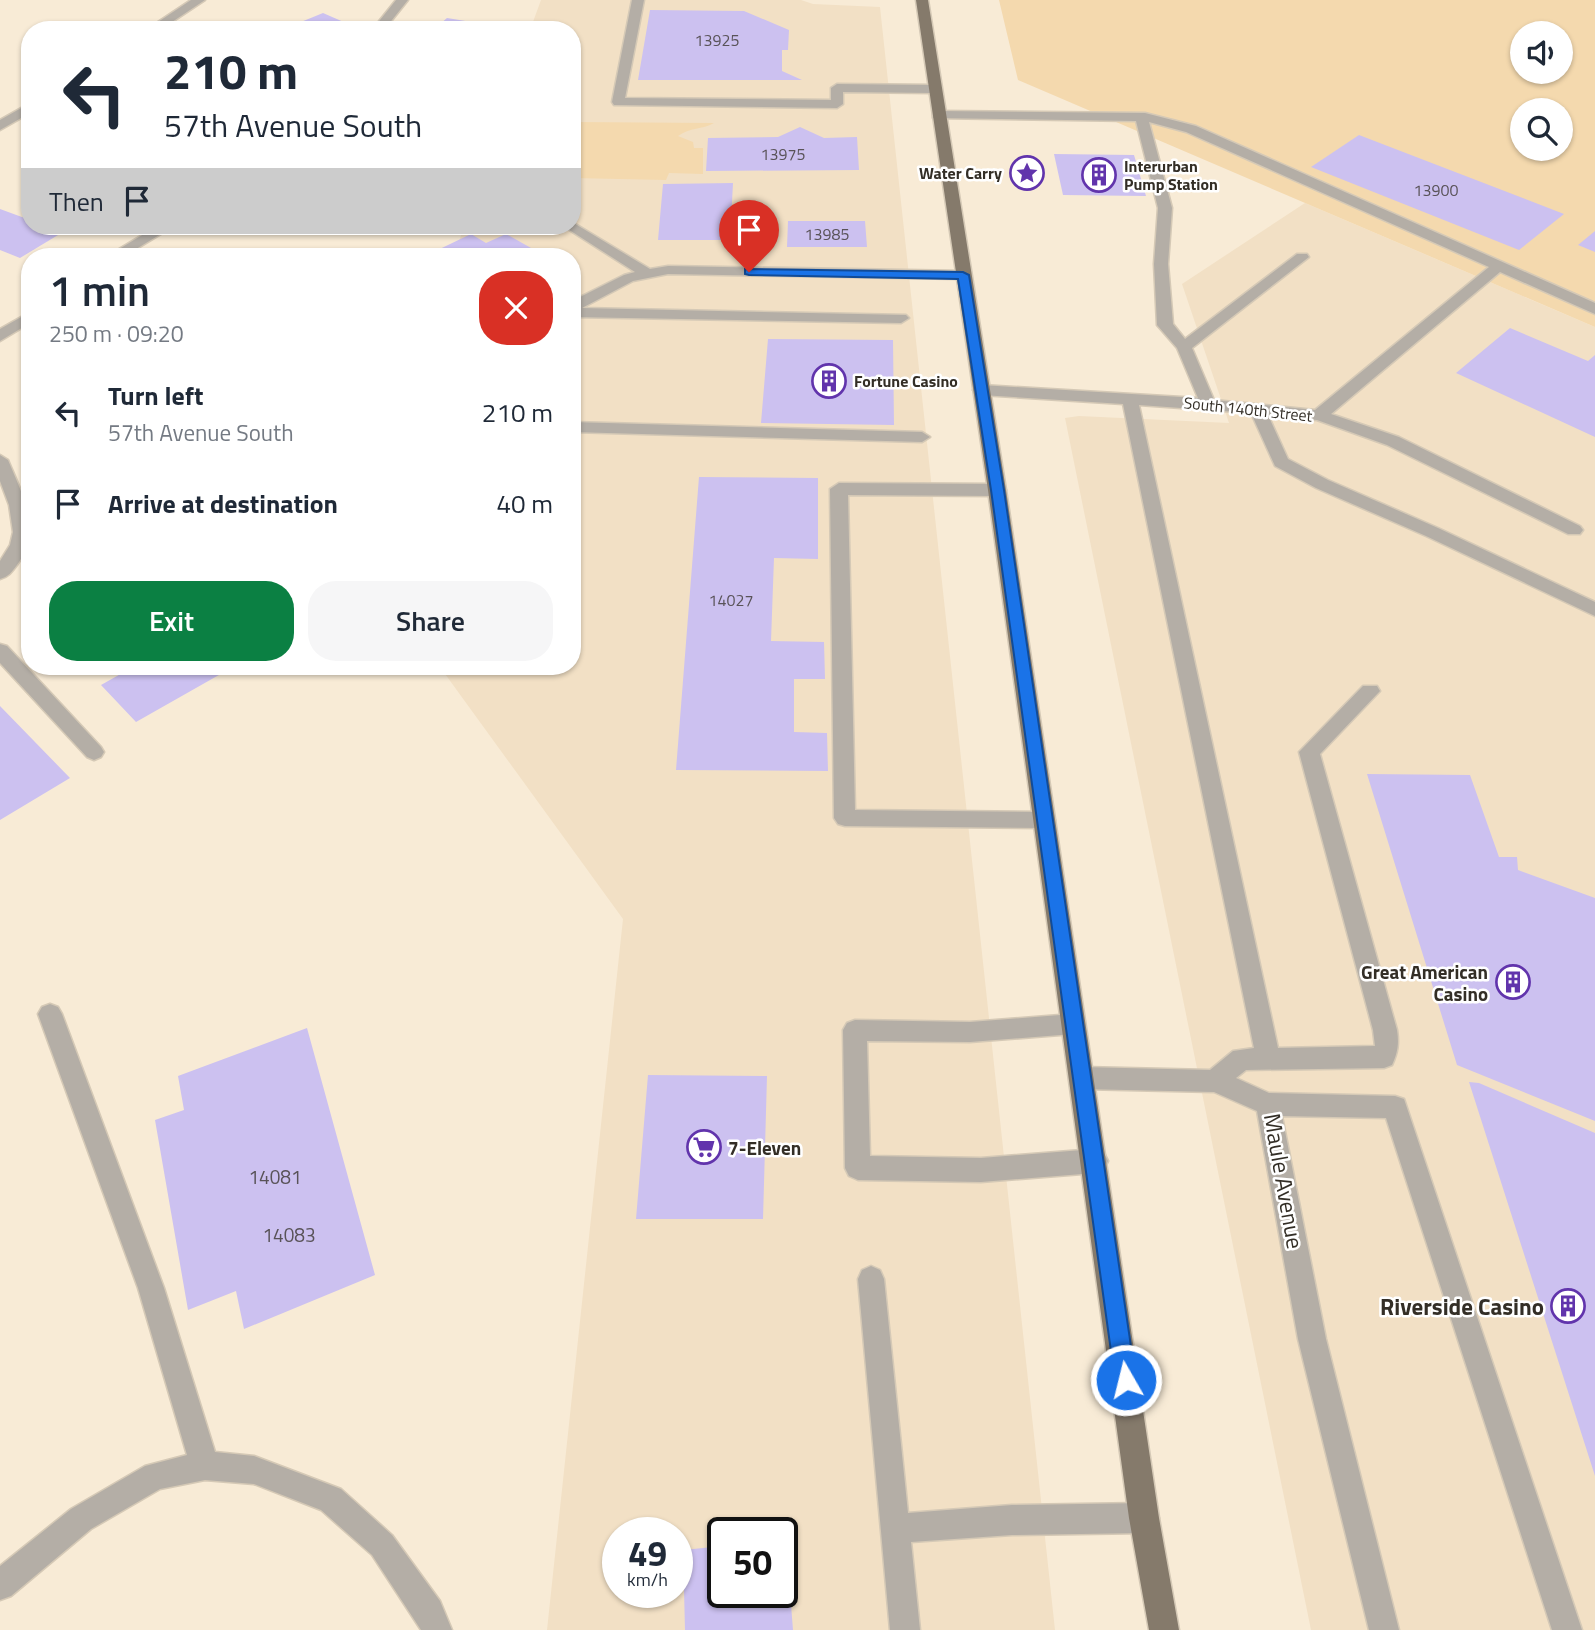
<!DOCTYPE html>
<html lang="en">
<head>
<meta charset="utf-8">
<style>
  body { margin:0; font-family:"Titillium Web",sans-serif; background:#f6f6f7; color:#1f2937; height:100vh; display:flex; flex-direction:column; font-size:26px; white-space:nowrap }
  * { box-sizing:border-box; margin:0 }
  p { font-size:23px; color:#747a83 }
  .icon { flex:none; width:38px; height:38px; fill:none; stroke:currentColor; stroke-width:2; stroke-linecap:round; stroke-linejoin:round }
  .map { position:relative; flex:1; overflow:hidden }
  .drawer { position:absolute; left:21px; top:248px; width:560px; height:427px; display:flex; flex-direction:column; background:#fff; border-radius:28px; box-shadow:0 2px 5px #0004 }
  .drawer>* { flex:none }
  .top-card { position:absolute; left:21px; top:21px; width:560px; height:214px; border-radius:28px; box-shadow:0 2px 5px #0004; background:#fff; color:#1f2937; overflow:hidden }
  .fabs { position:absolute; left:1510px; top:21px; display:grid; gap:14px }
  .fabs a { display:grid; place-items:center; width:63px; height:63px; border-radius:50%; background:#fff; box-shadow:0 2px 5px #0004; font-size:35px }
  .speed { position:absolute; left:602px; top:1517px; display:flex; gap:14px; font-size:35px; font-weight:700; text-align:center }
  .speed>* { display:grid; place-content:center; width:91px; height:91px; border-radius:50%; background:#fff; box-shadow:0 2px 5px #0004; line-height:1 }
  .speed small { font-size:18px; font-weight:400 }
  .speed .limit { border:4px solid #111; border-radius:10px; background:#fff; color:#111 }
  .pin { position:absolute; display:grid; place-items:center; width:60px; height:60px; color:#fff; margin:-72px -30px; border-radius:50% 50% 50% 0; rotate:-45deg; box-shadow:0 0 7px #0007 }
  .pin .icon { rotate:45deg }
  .me { position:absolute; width:77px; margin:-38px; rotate:352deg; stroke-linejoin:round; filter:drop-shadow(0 0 5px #0008) }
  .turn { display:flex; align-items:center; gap:24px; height:147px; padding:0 28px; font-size:32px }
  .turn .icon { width:91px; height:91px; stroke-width:2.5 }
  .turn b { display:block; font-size:49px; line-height:60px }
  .then { display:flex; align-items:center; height:66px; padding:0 28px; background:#0003; gap:14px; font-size:26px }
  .round { display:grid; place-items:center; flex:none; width:74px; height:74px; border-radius:28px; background:#f6f6f7 }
  .overview { display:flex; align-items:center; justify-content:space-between; height:119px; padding:0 28px }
  h1 { font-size:42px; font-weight:600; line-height:52px }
  .action { display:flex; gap:14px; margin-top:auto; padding:14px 28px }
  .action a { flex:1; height:80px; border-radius:28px; background:#0b8043; color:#fff; font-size:28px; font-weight:600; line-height:80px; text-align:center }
  .action a+a { background:#f6f6f7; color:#1f2937 }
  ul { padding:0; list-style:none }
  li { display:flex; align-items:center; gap:21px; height:91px; padding:0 28px }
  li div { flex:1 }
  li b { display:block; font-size:26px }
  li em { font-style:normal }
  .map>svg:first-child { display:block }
</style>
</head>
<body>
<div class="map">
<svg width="1595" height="1630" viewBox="0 0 1595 1630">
  <rect width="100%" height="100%" fill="#f8ebd6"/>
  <!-- built -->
  <path fill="#f2e0c5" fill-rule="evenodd" d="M 541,0 L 801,0 L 813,4 L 880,7 L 1055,1630 L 547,1630 L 623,919 L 440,667 L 572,667 L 572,257 L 454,257 L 464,226 L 572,226 L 572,30 L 530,30 ZM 618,1533 L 677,1533 L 677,1592 L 618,1592 ZM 723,1533 L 782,1533 L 782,1592 L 723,1592 Z
    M 1305,203 L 1595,327 L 1595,1630 L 1311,1630 L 1065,418 L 1079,416 L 1229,423 L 1182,284 Z"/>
  <!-- green -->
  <path fill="#f4d9ae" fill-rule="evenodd" d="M 999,0 L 1595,0 L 1595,327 L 1018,80 ZM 1522,33 L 1561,33 L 1561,72 L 1522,72 ZM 1522,110 L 1561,110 L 1561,149 L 1522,149 Z
    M 572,122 L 714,123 C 702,130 690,127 678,136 L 693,142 L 694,148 L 703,148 L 703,174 L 669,173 L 666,180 L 572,178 Z"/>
  <!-- building -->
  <path fill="#ccc1f0" d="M 650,10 L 744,11 L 789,30 L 788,50 L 782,50 L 782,71 L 802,80 L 638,80 Z
    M 323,13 L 346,23 L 329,30 L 308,30 L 296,24 Z
    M 447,18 L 490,25 L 525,26 L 523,30 L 433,30 Z
    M 800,127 L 824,138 L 857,137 L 859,170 L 706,171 L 708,138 L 778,137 Z
    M 1359,135 L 1564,214 L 1519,250 L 1311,167 Z
    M 1054,154 L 1134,155 L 1146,196 L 1063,195 Z
    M 733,183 L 730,240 L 658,240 L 663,184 Z
    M 0,209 L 30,220 L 30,226 L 45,226 L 63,232 L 20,258 L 0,250 Z
    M 788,221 L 865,221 L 867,247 L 787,247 Z
    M 1595,231 L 1595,252 L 1578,245 Z
    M 471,234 L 486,243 L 506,234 L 547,257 L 423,257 Z
    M 1510,328 L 1588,361 L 1595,355 L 1595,437 L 1456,373 Z
    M 768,339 L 893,340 L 894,425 L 761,423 Z
    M 699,477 L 818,478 L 818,559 L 774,558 L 771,641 L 824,642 L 825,679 L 794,679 L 794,732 L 827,733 L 828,771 L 676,770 Z
    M 133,667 L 233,667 L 136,722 L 101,685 Z
    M 0,706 L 70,778 L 0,820 Z
    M 1367,774 L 1470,775 L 1499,857 L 1517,857 L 1518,870 L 1595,898 L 1595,1121 L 1457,1065 Z
    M 307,1028 L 375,1275 L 244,1329 L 236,1291 L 188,1310 L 155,1120 L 184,1110 L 178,1076 Z
    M 648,1075 L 767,1076 L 763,1219 L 636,1219 Z
    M 1469,1082 L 1479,1083 L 1595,1133 L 1595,1476 Z
    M 782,1541 L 786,1541 L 793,1630 L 685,1630 L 683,1550 L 723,1546 L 723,1592 L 782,1592 Z"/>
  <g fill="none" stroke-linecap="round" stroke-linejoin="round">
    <!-- minor casing -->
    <g stroke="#d5c9b6" stroke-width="3">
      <path id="minor" d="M 191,0 L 205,0 L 160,30 L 146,30 Z
        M 396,0 L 408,0 L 384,30 L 372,30 Z
        M 632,0 L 644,0 L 625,98 L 831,100 L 831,88 L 837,84 L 934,85 L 940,89 L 934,93 L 843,92 L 843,104 L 837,108 L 614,105 L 612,102 Z
        M 30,103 L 30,113 L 0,130 L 0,120 Z
        M 938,111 L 1145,113 L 1196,126 L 1595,303 L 1595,314 L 1500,272 L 1331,414 L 1399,437 L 1580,526 L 1583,530 L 1580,534 L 1568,534 L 1387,445 L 1317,420 L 1268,415 L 1288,459 L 1328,480 L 1438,528 L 1595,602 L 1595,616 L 1426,536 L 1316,488 L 1275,466 L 1251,413 L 1139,405 L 1278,1048 L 1375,1046 L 1373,1030 L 1299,752 L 1363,686 L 1377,686 L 1380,691 L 1320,754 L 1397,1030 C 1399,1043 1398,1052 1392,1065 L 1384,1068 L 1246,1070 L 1236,1078 L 1269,1093 L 1395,1096 L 1404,1099 L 1582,1630 L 1552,1630 L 1386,1118 L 1282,1116 L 1326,1339 L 1399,1630 L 1369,1630 L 1298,1339 L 1257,1111 L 1214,1092 L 1082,1089 L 1073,1086 L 1070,1078 L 1073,1070 L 1082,1067 L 1210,1070 L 1233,1051 L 1254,1048 L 1123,404 L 981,395 L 973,390 L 981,385 L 1198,398 L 1177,348 L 1157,325 L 1154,264 L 1158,208 L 1136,121 L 933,118 L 933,112 ZM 1149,122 L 1186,132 L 1489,267 L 1315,410 L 1214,400 L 1192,348 L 1309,257 L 1307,254 L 1297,254 L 1185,339 L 1173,324 L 1168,264 L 1172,208 Z
        M 572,222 L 650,269 L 668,266 L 963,271 L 970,275 L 963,279 L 668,274 L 633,281 L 582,308 L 906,315 L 909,318 L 901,323 L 572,317 L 572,301 L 624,275 L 635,272 L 563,226 L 572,226 Z
        M 157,226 L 174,226 L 123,257 L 106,257 Z
        M 30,312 L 30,323 L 0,341 L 0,329 Z
        M 572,422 L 922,432 L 930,437 L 922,442 L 572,432 Z
        M 0,455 L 8,460 C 22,494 43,531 17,565 C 12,572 8,577 0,579 L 0,561 L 10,545 L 13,532 L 9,505 L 0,481 Z
        M 839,483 L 997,484 L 1006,490 L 997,496 L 848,495 L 855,810 L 1044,812 L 1051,814 L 1055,820 L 1051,826 L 1044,828 L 845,826 L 838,824 L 834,818 L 830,489 Z
        M 0,644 L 7,646 L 101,747 L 104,752 L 101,757 L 94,760 L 87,757 L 0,663 Z
        M 50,1004 L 58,1007 L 62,1014 L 164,1288 L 215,1452 L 254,1456 L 341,1489 L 392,1535 L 440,1601 L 452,1630 L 421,1630 L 372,1555 L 321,1510 L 254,1484 L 205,1480 L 160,1489 L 91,1529 L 11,1596 L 0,1600 L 0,1566 L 71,1509 L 145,1466 L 187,1455 L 138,1288 L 38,1014 L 42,1007 Z
        M 1073,1014 L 1081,1017 L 1085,1024 L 1081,1031 L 1073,1034 L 970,1042 L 867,1041 L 870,1156 L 981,1158 L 1095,1149 L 1104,1153 L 1108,1161 L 1104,1169 L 1095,1173 L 981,1182 L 858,1180 L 849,1176 L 845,1168 L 843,1030 L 847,1023 L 855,1020 L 970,1022 Z
        M 871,1266 L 880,1270 L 884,1279 L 908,1513 L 1012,1505 L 1144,1503 L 1154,1508 L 1159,1518 L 1154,1528 L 1144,1533 L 1012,1535 L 911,1542 L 920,1630 L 890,1630 L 858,1279 L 862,1270 Z"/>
    </g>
    <!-- major casing -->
    <g stroke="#d5c9b6" stroke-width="3">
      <path id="major" d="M 916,0 L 928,0 L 1006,490 L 1159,1518 L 1179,1630 L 1149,1630 L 1129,1518 L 988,490 Z"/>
    </g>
    <!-- minor -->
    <use href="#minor" fill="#b4aea6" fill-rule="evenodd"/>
    <!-- major -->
    <use href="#major" fill="#857a6b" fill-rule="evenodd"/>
  </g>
  <!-- route -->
  <path fill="#1a73e8" stroke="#114b97" stroke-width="2" d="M 745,269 L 963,272 L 969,275 L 1004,490 L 1136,1380 L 1133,1388 L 1126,1391 L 1118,1388 L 1115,1380 L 991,490 L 958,279 L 749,275 L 745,274 Z"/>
  <!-- icons -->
  <defs>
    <g id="sight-ring" transform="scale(1.75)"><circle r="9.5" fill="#fff" stroke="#6134ac" stroke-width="1.5"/><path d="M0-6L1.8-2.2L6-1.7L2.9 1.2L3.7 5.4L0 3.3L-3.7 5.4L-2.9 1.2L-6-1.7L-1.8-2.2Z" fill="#6134ac"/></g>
    <g id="building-ring" transform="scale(1.75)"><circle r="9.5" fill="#fff" stroke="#6134ac" stroke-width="1.5"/><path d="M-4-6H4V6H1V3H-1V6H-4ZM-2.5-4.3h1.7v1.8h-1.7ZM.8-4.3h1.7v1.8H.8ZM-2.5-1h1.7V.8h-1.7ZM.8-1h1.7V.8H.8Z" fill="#6134ac"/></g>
    <g id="supermarket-ring" transform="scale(1.75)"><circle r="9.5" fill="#fff" stroke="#6134ac" stroke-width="1.5"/><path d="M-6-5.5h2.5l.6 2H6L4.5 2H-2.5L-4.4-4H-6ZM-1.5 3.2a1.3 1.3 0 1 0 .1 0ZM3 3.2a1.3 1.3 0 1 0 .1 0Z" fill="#6134ac"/></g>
  </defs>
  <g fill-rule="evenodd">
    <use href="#sight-ring" x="1027" y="173"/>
    <use href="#building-ring" x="1099" y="175"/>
    <use href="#building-ring" x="829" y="381"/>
    <use href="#building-ring" x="1513" y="982"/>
    <use href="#supermarket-ring" x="704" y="1147"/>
    <use href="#building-ring" x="1568" y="1306"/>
  </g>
  <g text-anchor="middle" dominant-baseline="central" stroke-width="5" stroke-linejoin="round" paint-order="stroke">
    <!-- number labels -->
    <g font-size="16" fill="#595358">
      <text x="717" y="40">13925</text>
      <text x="783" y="154">13975</text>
      <text x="1436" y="190">13900</text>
      <text x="827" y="234">13985</text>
      <text x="731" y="600">14027</text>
    </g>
    <!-- far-poi labels -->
    <g font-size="16" font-weight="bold" fill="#332e26" stroke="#fff" text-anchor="start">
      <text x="1124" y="166">Interurban<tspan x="1124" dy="18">Pump Station</tspan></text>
      <text x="1002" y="173" text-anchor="end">Water Carry</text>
      <text x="854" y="381">Fortune Casino</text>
    </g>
    <!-- far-street labels -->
    <g font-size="16" fill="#332e26" stroke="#fff">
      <text transform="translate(1248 409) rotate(6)">South 140th Street</text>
    </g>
    <!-- poi labels -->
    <g font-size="19" font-weight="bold" fill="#332e26" stroke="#fff" text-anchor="end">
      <text x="1488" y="971">Great American<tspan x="1488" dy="22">Casino</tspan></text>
      <text x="728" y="1147" text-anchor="start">7-Eleven</text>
    </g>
    <!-- near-number labels -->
    <g font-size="19" fill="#595358">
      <text x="275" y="1176">14081</text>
      <text x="289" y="1234">14083</text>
    </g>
    <!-- near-street labels -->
    <g font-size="23" fill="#332e26" stroke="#fff">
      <text transform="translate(1284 1181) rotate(80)">Maule Avenue</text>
    </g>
    <!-- near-poi labels -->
    <g font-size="23" font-weight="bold" fill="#332e26" stroke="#fff" text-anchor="end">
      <text x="1544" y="1306">Riverside Casino</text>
    </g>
  </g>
</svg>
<div class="fabs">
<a><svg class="icon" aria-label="sound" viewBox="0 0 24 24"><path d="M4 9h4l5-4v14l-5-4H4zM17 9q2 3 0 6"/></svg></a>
<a><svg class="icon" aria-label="search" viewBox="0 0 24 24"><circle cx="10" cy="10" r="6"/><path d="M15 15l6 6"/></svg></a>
</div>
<div class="speed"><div>49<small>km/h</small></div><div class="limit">50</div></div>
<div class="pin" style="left:749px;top:272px;background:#d93025"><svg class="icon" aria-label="arrive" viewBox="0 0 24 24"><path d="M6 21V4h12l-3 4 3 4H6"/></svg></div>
<svg class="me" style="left:1126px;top:1380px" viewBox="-20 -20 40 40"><circle r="17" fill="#1a73e8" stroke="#fff" stroke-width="3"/><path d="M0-11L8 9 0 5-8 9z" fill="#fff"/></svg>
<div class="top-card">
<div class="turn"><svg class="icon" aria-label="left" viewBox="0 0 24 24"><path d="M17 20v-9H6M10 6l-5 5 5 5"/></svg><div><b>210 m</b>57th Avenue South</div></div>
<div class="then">Then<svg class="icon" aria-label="arrive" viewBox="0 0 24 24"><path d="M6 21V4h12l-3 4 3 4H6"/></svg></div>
</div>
<section class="drawer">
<div class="overview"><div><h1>1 min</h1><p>250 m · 09:20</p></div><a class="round" style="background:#d93025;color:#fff"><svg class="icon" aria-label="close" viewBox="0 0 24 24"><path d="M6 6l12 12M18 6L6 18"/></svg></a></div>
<ul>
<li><svg class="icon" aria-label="left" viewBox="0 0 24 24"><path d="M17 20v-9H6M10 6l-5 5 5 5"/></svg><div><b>Turn left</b><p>57th Avenue South</p></div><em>210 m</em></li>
<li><svg class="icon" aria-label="arrive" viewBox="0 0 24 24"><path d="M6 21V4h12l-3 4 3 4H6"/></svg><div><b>Arrive at destination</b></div><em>40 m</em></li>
</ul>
<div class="action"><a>Exit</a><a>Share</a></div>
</section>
</div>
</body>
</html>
